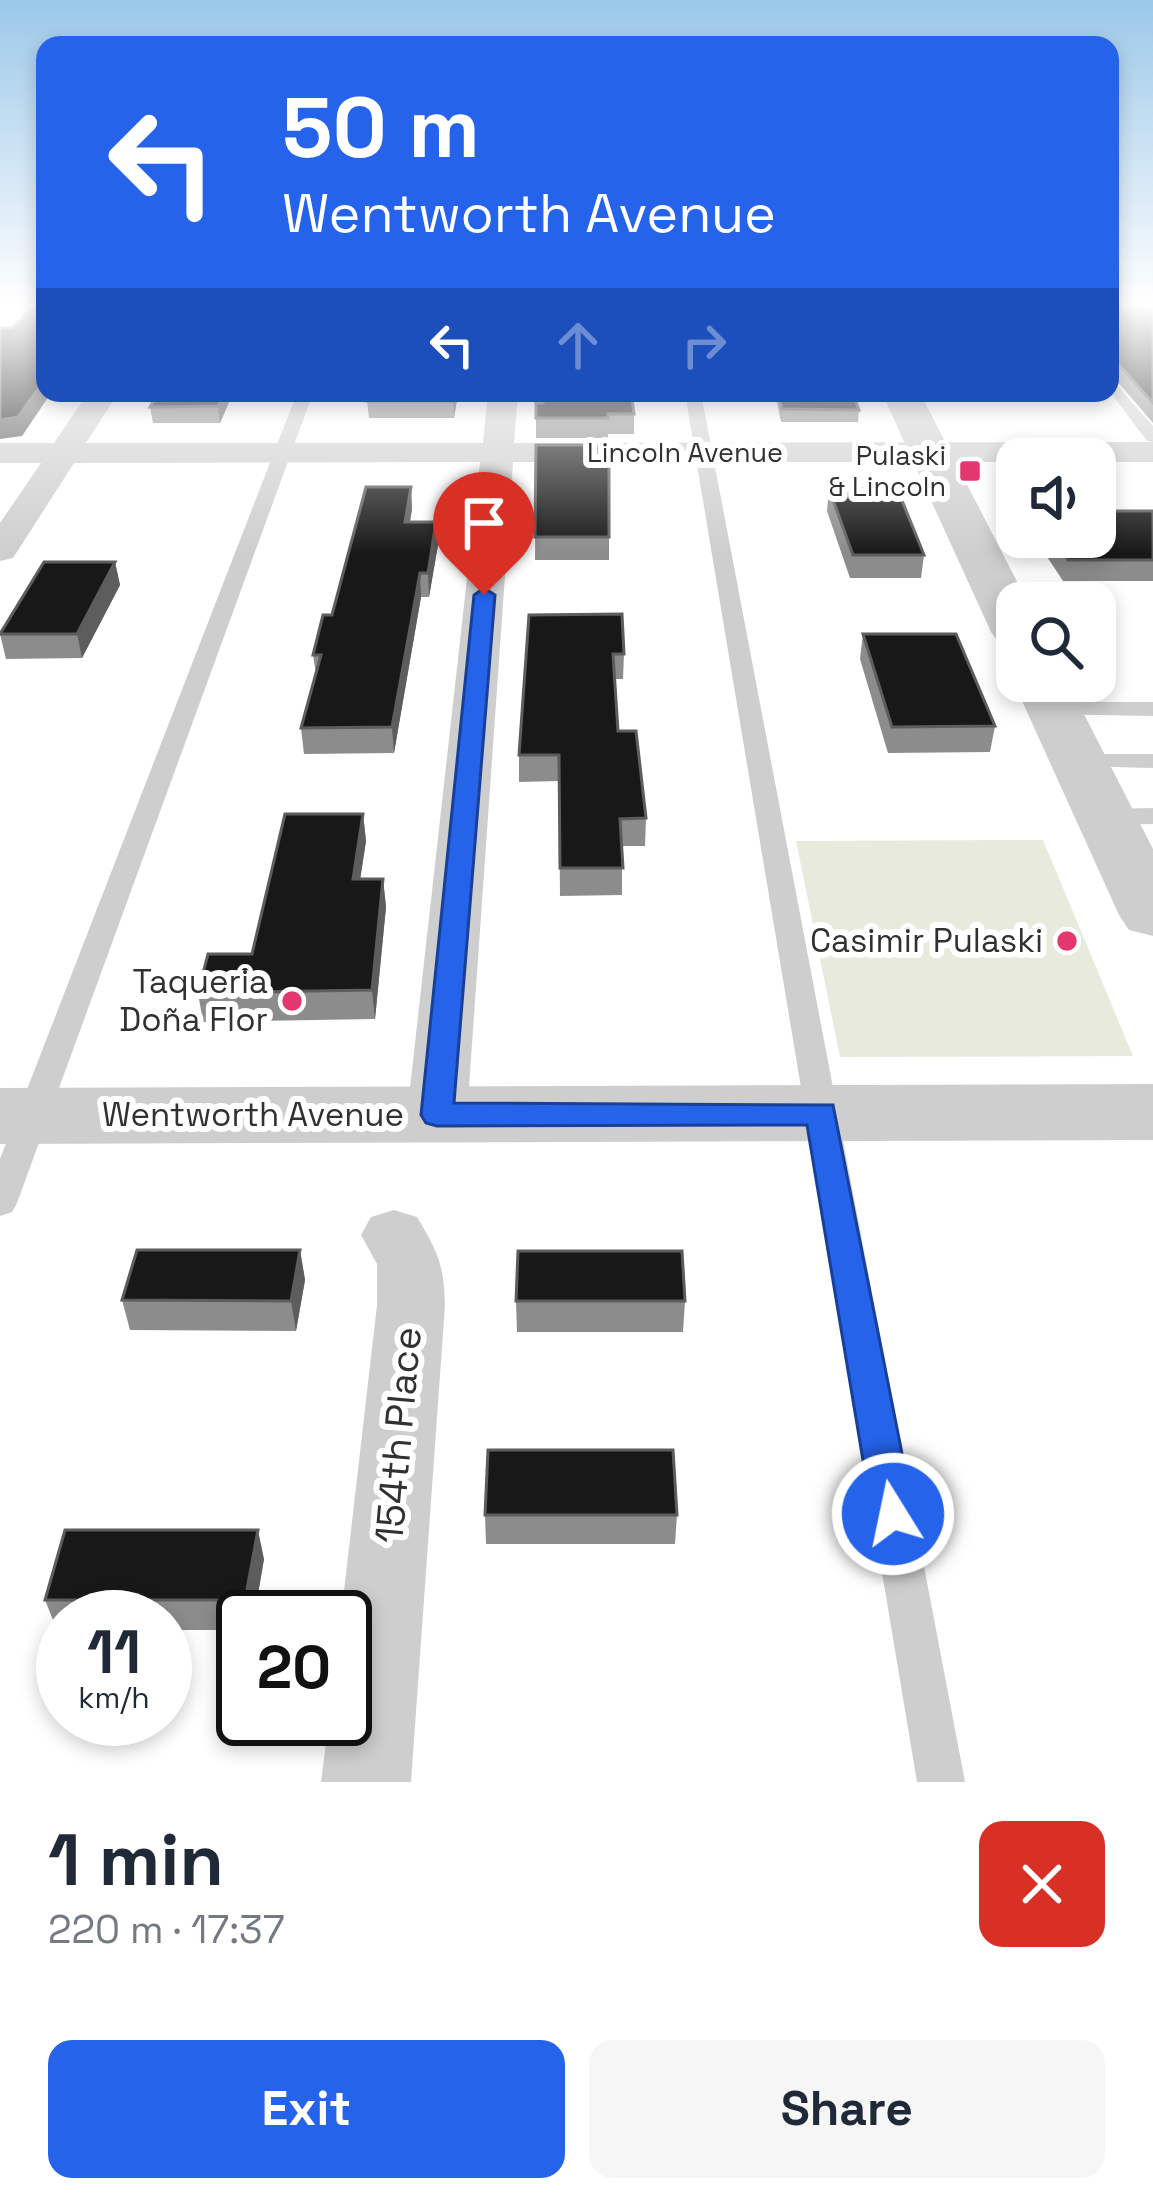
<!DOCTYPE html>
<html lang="en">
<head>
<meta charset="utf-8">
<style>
  body { margin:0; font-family:"Space Grotesk",sans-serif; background:#f6f6f7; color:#1f2937; height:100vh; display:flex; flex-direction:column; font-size:45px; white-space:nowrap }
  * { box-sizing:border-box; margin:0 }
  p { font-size:39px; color:#747a83 }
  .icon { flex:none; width:66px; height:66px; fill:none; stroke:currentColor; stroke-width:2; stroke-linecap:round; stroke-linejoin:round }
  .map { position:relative; height:1782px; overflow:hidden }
  .details { display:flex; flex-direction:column; background:#fff; flex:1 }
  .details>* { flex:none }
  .guide { position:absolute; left:36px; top:36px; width:1083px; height:366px; border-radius:24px; box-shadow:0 6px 18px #0003; background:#2563eb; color:#fff; overflow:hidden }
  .fabs { position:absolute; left:996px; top:438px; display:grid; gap:24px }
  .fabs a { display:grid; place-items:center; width:120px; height:120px; border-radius:24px; background:#fff; box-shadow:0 6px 18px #0003; font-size:60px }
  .speed { position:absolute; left:36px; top:1590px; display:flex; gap:24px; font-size:60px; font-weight:700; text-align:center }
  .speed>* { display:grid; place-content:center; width:156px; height:156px; border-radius:50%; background:#fff; box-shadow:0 6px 18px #0003; line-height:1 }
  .speed small { font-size:30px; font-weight:400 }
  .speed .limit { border:6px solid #111; border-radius:18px; background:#fff; color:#111 }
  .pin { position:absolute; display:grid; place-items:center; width:102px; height:102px; color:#fff; margin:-123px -51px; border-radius:50% 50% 50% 0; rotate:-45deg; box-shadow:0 0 12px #0007 }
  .pin .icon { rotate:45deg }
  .me { position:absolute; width:132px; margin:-66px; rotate:350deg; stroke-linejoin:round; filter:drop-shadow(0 0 9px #0008) }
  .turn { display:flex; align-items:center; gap:42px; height:252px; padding:0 48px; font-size:54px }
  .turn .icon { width:156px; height:156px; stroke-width:2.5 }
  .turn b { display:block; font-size:84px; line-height:102px }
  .lanes { display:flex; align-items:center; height:114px; padding:0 48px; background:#0003; justify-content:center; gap:60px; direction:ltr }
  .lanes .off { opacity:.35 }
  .round { display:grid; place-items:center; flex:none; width:126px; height:126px; border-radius:24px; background:#f6f6f7 }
  .headline { display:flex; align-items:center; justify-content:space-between; height:204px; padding:0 48px }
  h1 { font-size:72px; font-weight:800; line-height:90px }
  .button { display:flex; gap:24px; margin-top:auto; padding:24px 48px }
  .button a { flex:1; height:138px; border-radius:24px; background:#2563eb; color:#fff; font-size:48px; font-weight:800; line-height:138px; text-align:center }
  .button a+a { background:#f6f6f7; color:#1f2937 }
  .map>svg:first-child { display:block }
</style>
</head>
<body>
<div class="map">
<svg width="1153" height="1782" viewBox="0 0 1153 1782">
  <rect width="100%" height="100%" fill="#fff"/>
  <!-- green -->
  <path fill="#e7eadc" d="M 1043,840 L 1133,1056 L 840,1057 L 796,841 Z"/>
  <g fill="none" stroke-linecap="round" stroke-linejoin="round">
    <!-- service -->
    <path fill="#cecece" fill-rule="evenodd" d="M 1110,377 L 1153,426 L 1153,442 L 1147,441 L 1110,392 Z
      M 297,393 L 313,393 L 17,1203 L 12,1212 L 0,1216 L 0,1159 Z
      M 685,393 L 701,393 L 965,1782 L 917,1782 Z
      M 1054,702 L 1153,702 L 1153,716 L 1046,714 L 1043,709 Z
      M 1079,754 L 1153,754 L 1153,768 L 1070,766 L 1067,761 Z
      M 1153,808 L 1153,824 L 1106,825 L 1093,817 L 1106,809 Z"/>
    <!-- minor -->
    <path fill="#cecece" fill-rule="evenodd" d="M 88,393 L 118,393 L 86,443 L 483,443 L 488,393 L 518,393 L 514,443 L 1153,442 L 1153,462 L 513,462 L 467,1115 L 458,1130 L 437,1137 L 416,1130 L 407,1115 L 480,462 L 74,463 L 13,558 L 0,561 L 0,523 L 41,463 L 0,463 L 0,443 L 54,443 Z
      M 394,1210 L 417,1217 C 438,1252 444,1265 445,1305 L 411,1782 L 321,1782 L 329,1719 L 345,1719 L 345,1617 L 341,1617 L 377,1305 L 377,1264 L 361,1235 L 371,1217 Z"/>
    <!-- tertiary -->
    <path fill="#cecece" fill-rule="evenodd" d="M 882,393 L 920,393 L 1028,603 L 1017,603 L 1017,648 L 999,643 L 991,632 Z
      M 1017,675 L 1017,681 L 1067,681 L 1153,849 L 1153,936 L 1129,930 L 1119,915 L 1013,681 Z
      M 1153,1084 L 1153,1140 L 0,1144 L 0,1088 Z"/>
  </g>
  <!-- wall -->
  <path fill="#8c8c8c" d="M 1110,305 L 1153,305 L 1153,423 L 1110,373 Z
    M 158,393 L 233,393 L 220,423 L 153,423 L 150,407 Z
    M 458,393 L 454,418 L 369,418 L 367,401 Z
    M 775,393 L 853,393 L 859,410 L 858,422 L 781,422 Z
    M 969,393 L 1108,393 L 1107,395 L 971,396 Z
    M 536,403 L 634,414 L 634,434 L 608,434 L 608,438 L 536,438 Z
    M 536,445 L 609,445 L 609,560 L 535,560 Z
    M 1011,477 L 1017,477 L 1017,511 L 1008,497 Z
    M 411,487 L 412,509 L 410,522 L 438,545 L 429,597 L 421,597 L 394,753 L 304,754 L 301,728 L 316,674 L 313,655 Z
    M 829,489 L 924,555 L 921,578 L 850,578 L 827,511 Z
    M 1113,511 L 1153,511 L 1153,581 L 1063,581 L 1034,537 L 1095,537 Z
    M 115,562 L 120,585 L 82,658 L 6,659 L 0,634 Z
    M 529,615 L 624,654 L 623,679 L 615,679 L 618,731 L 646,818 L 645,846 L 622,846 L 622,895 L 560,896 L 559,781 L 519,782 L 519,755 Z
    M 863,634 L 995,726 L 990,752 L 888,753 L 860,659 Z
    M 363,814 L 366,841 L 360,879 L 383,879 L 386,907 L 375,1019 L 203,1022 L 198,993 L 252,954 Z
    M 300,1250 L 305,1280 L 296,1331 L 130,1330 L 122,1300 Z
    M 516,1301 L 685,1301 L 683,1332 L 517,1332 Z
    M 485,1515 L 677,1515 L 675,1544 L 486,1544 Z
    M 264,1559 L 254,1617 L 243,1617 L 243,1630 L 165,1630 L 165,1617 L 63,1617 L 63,1630 L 57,1630 L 45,1600 Z"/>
  <!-- shaded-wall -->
  <path fill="#5d5d5d" d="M 45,379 L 45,393 L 51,393 L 22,436 L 0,439 L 0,420 Z
    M 224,393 L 233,393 L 220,423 L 218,406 Z
    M 455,393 L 458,393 L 454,418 L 453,401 Z
    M 411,487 L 412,509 L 406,545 L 405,522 Z
    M 436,522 L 438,545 L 429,597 L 428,573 Z
    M 115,562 L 120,585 L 82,658 L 77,634 Z
    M 420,573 L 421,597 L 394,753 L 392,727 Z
    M 363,814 L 366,841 L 356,907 L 353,879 Z
    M 383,879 L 386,907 L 375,1019 L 372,990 Z
    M 300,1250 L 305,1280 L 296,1331 L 291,1301 Z
    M 258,1530 L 264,1559 L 254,1617 L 249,1617 L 245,1600 Z"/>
  <!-- building -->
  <path fill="#181818" stroke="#5d5d5d" stroke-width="3" d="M 34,305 L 45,305 L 45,379 L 18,417 L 0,420 L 0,328 L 12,328 Z
    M 1110,305 L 1153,305 L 1153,403 L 1113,358 L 1110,361 Z
    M 158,393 L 224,393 L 218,406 L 150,407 Z
    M 370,393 L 455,393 L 453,401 L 367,401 Z
    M 544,393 L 631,393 L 634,414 L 608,414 L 608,418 L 536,418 L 536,403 L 543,403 Z
    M 778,393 L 853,393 L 859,410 L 782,409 Z
    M 536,445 L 609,445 L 609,537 L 535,537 Z
    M 1095,486 L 1113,511 L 1153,511 L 1153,560 L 1068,560 L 1052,537 L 1095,537 Z
    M 366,487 L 411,487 L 405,522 L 436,522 L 428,573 L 420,573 L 392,727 L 301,728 L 321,655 L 313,655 L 323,615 L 332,615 Z
    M 897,488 L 924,555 L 853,555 L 829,489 Z
    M 44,562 L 115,562 L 77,634 L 0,634 Z
    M 622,614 L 624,654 L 613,654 L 618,731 L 636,731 L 646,818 L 620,819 L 623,868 L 560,868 L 559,755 L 519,755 L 529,615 Z
    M 863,634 L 956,634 L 995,726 L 892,727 Z
    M 285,814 L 363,814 L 353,879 L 383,879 L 372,990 L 198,993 L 208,954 L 252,954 Z
    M 137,1250 L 300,1250 L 291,1301 L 122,1300 Z
    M 518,1251 L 682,1251 L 685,1301 L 516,1301 Z
    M 488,1450 L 673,1450 L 677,1515 L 485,1515 Z
    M 65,1530 L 258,1530 L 245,1600 L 45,1600 Z"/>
  <!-- sky -->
  <linearGradient id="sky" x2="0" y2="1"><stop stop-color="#9bc8e9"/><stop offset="0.55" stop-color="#fff"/><stop offset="1" stop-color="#fff" stop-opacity="0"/></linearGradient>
  <rect width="1153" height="554" fill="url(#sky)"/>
  <!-- route -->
  <path fill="#2563eb" stroke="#184099" stroke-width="3" d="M 484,588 L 495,595 L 454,1103 L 833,1105 L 914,1514 L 908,1528 L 893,1533 L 878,1528 L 872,1514 L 807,1125 L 437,1126 L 426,1123 L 421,1115 L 474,595 Z"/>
  <!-- markers -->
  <g fill="#e4376d" stroke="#fff" stroke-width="4.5">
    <rect x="958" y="459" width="24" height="24" rx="6"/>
    <circle cx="1067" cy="941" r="12"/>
    <circle cx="292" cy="1001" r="12"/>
  </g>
  <g text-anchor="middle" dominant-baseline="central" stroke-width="12" stroke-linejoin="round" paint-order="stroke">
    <!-- far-street labels -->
    <g font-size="27" fill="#313131" stroke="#fff">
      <text x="685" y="452">Lincoln Avenue</text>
    </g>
    <!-- far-poi labels -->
    <g font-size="27" fill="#313131" stroke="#fff" text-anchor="end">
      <text x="946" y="455">Pulaski<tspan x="946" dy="31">&amp; Lincoln</tspan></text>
    </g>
    <!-- poi labels -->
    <g font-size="33" fill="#313131" stroke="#fff" text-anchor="end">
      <text x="1043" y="941">Casimir Pulaski</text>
      <text x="268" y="982">Taqueria<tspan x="268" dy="38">Doña Flor</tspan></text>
    </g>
    <!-- street labels -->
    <g font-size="33" fill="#313131" stroke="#fff">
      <text x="253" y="1115">Wentworth Avenue</text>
    </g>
    <!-- near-street labels -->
    <g font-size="39" fill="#313131" stroke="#fff">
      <text transform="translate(398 1435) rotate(-85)">154th Place</text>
    </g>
  </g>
</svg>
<div class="fabs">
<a><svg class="icon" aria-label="sound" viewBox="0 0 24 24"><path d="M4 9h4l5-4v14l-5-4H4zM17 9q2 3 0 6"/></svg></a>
<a><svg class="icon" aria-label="search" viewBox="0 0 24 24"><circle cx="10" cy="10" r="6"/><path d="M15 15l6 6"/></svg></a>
</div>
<div class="speed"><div>11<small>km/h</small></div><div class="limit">20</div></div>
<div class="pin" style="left:484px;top:595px;background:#d93025"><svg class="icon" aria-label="arrive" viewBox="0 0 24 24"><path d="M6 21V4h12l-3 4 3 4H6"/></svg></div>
<svg class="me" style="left:893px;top:1514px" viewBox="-20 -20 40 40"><circle r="17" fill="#2563eb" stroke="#fff" stroke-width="3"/><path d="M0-11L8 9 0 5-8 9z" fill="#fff"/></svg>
<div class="guide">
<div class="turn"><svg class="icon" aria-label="left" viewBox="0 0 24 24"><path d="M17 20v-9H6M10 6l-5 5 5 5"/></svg><div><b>50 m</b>Wentworth Avenue</div></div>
<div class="lanes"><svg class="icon" aria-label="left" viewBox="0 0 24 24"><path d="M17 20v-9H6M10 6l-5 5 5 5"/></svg><svg class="icon off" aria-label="ahead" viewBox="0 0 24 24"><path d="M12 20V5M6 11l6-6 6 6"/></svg><svg class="icon off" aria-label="right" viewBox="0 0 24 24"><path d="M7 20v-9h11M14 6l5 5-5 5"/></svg></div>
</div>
</div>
<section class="details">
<div class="headline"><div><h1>1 min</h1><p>220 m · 17:37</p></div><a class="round" style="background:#d93025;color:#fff"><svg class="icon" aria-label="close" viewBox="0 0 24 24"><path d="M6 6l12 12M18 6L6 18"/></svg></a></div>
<div class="button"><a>Exit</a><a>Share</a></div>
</section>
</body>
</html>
